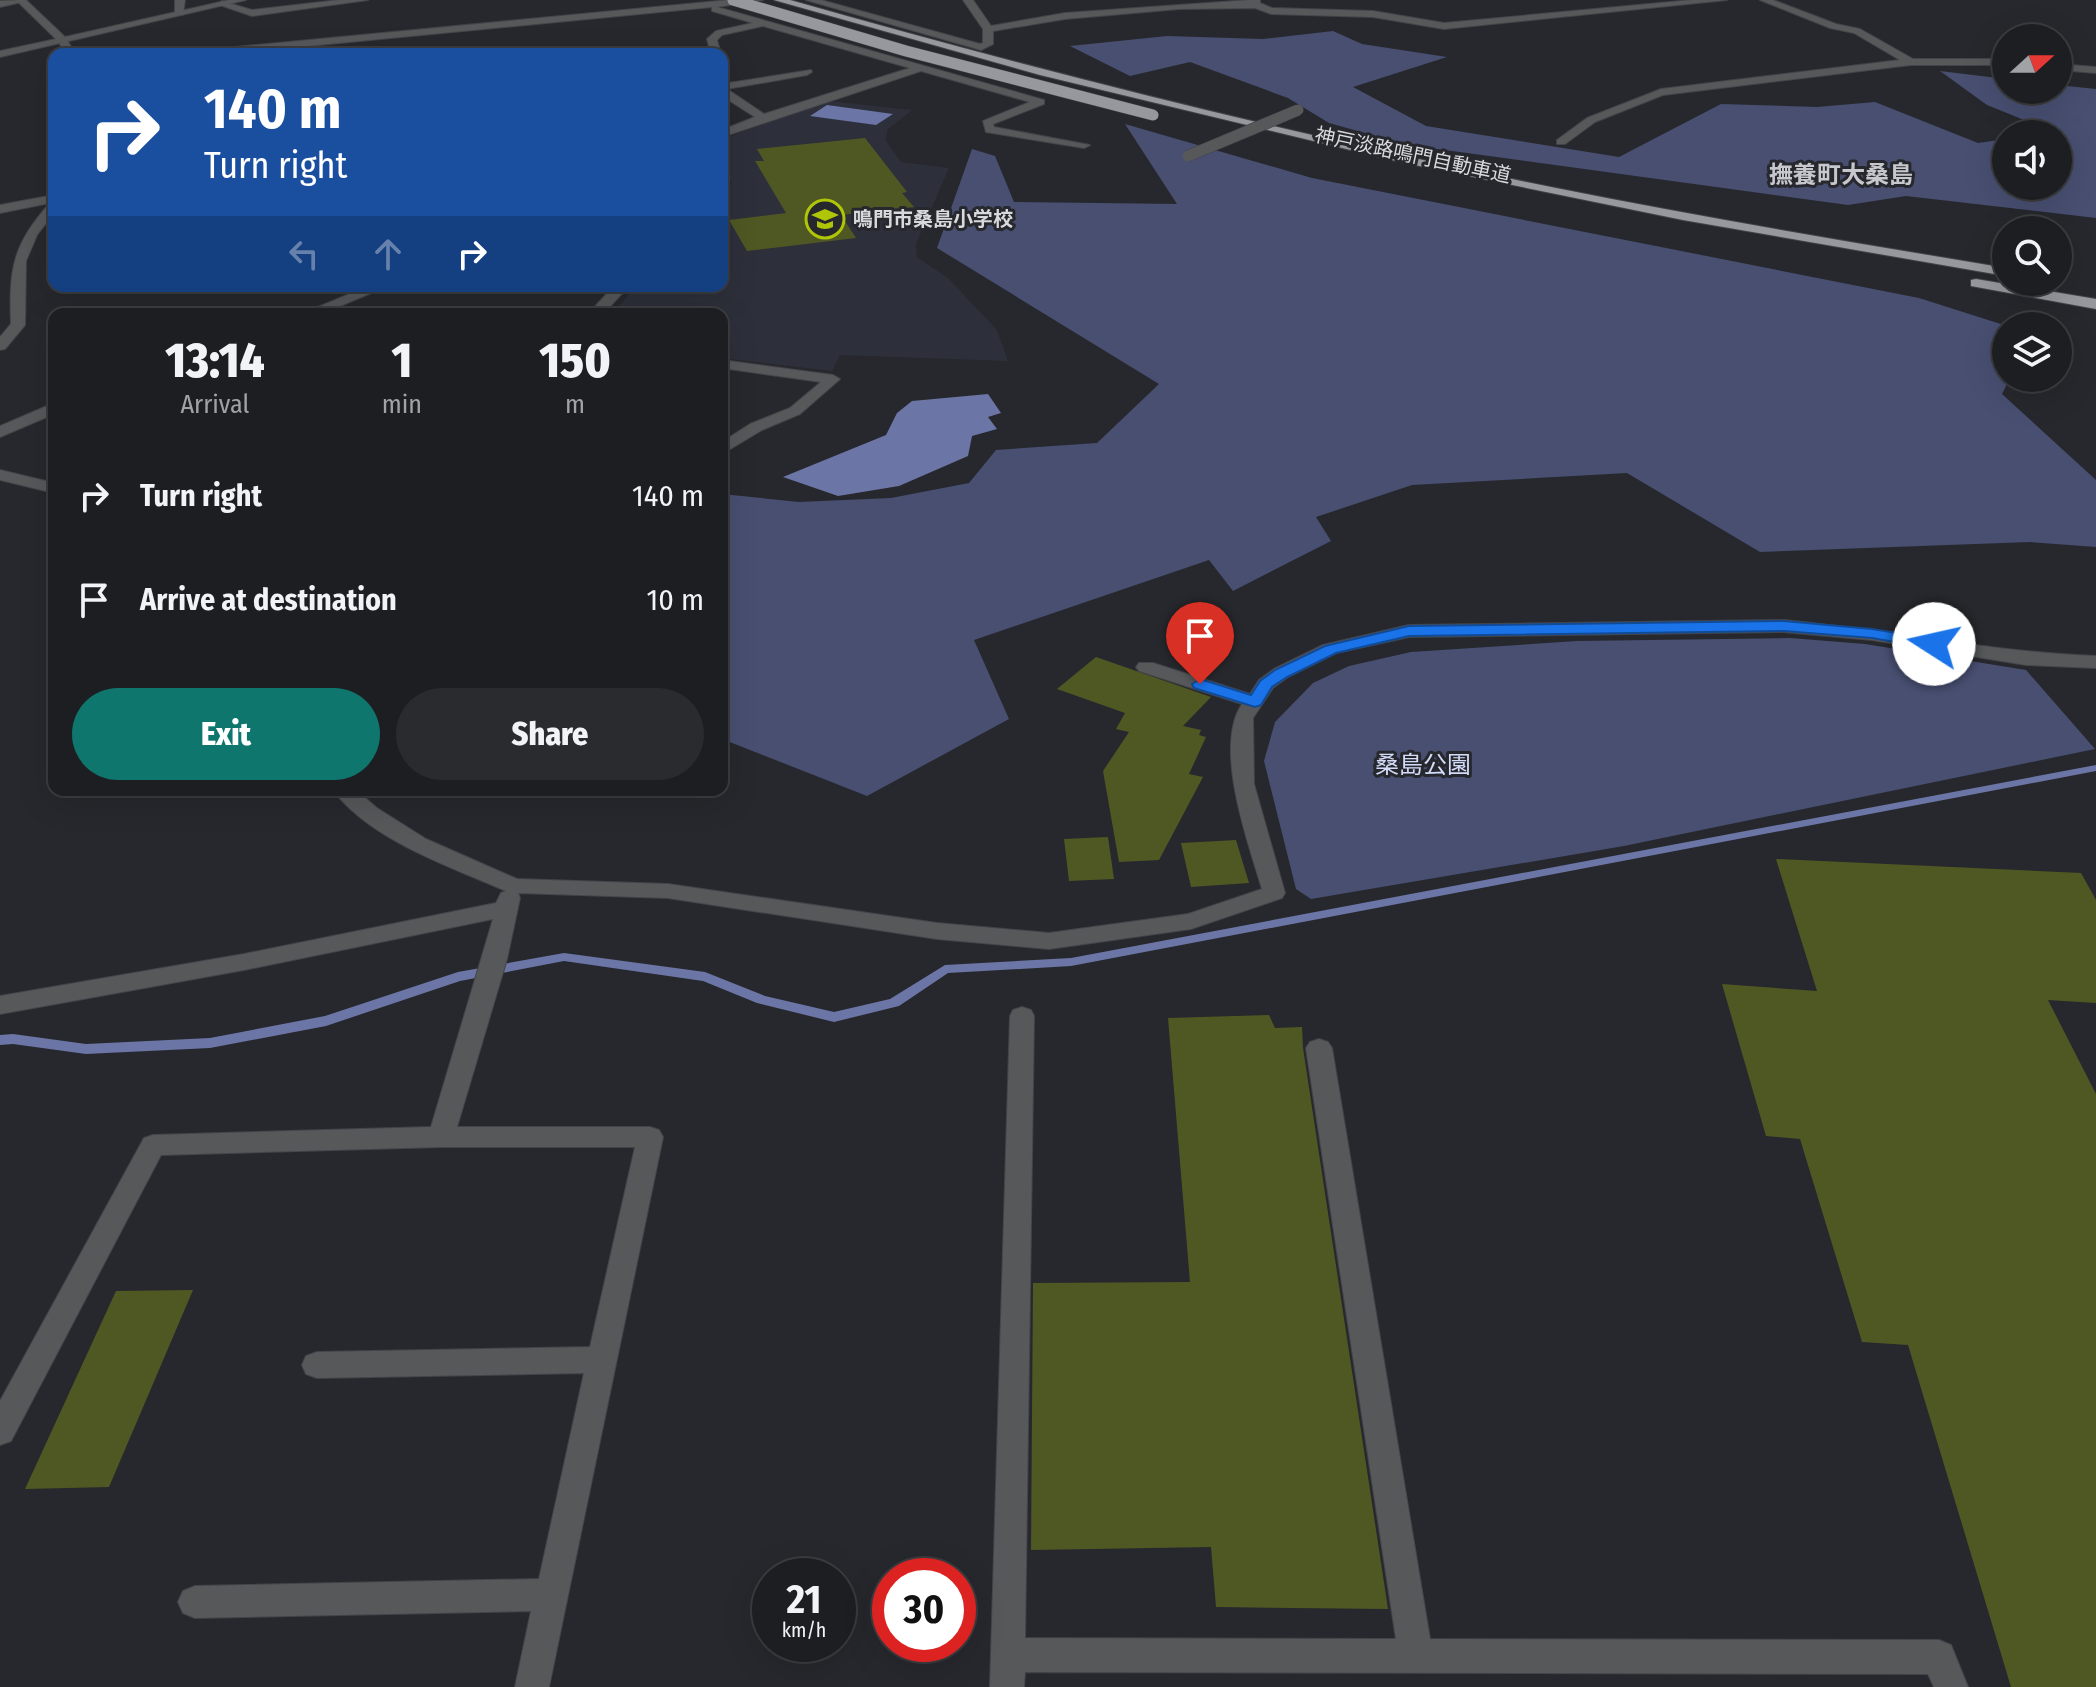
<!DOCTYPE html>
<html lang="en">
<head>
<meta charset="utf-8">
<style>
  body { margin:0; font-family:"Fira Sans Condensed","Noto Sans JP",sans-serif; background:#2a2b2f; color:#f1f3f6; height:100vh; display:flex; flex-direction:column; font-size:30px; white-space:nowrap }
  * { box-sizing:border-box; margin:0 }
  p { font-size:26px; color:#a0a2a5 }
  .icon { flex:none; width:44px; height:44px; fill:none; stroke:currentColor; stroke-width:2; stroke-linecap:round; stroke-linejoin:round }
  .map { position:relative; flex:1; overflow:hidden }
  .drawer { position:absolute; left:48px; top:308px; width:680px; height:488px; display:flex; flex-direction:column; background:#1d1e22; border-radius:16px; box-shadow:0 8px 32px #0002,0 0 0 2px #3b3c40 }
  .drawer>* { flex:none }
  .guide { position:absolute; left:48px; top:48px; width:680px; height:244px; border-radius:16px; box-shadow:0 8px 32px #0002,0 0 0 2px #3b3c40; background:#1a4fa0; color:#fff; overflow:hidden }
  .needle { width:52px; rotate:69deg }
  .controls { position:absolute; left:1992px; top:24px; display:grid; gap:16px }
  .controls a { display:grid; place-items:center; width:80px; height:80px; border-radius:50%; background:#1d1e22; box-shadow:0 8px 32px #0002,0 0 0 2px #3b3c40; font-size:40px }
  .speed { position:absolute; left:752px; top:1558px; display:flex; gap:16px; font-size:40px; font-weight:700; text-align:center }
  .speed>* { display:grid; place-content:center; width:104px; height:104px; border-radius:50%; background:#1d1e22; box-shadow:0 8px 32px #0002,0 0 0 2px #3b3c40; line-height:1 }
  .speed small { font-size:20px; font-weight:400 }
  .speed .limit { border:12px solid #d22; background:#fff; color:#111 }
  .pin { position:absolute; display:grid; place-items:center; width:68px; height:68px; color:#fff; margin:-82px -34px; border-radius:50% 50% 50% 0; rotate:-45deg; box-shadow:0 0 8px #0007 }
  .pin .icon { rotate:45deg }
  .me { position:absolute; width:88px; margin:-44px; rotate:280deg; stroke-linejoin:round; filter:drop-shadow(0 0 6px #0008) }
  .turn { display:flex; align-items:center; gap:28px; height:168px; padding:0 24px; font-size:36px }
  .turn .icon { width:104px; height:104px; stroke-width:2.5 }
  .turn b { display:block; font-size:56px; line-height:68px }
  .lanes { display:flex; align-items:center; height:76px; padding:0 24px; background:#0003; justify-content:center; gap:40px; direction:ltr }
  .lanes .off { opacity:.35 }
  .eta { display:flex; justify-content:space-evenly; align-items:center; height:136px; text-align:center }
  .eta b { font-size:48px; font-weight:800; line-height:56px }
  .button { display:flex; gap:16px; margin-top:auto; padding:16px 24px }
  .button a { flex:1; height:92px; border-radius:48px; background:#0f766e; color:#fff; font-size:32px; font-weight:800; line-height:92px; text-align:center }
  .button a+a { background:#2a2b2f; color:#f1f3f6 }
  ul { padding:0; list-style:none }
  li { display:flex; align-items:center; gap:24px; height:104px; padding:0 24px }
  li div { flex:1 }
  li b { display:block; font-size:30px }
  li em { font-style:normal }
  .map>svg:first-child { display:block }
</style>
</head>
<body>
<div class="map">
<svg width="2096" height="1687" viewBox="0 0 2096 1687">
  <rect width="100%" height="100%" fill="#27282d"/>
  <!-- built -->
  <path fill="#2d303a" d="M 829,101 L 912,110 L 887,130 L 886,141 L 901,162 L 949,168 L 916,244 L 917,257 L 949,279 L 997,330 L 1008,361 L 840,355 L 832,371 L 722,358 L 722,314 L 611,314 L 637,286 L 722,286 L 722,193 L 732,182 L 722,176 L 722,139 Z"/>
  <!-- green -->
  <path fill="#484f71" d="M 1333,31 L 1362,44 L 1447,57 L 1353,87 L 1426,126 L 1619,157 L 1721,104 L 1817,107 L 1875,102 L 1978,143 L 2006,139 L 2006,186 L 2058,186 L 2058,134 L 2043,134 L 2054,132 L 1987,105 L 1940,71 L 2006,79 L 2006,90 L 2058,90 L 2058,85 L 2096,89 L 2096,218 L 1906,196 L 1848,205 L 1408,145 L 1329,123 L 1288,98 L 1190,62 L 1130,76 L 1070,46 L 1167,36 L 1263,39 Z
    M 1125,124 L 1312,178 L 1919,298 L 2007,326 L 2006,378 L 2010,378 L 2002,394 L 2096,480 L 2096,547 L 2030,542 L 1760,552 L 1627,473 L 1412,485 L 1316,517 L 1331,541 L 1233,591 L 1209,560 L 974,640 L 1009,719 L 867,796 L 722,739 L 722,494 L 799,502 L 891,498 L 969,483 L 996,450 L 1097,443 L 1159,384 L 937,248 L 972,149 L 995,156 L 1014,202 L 1177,204 Z
    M 1790,638 L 1865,644 L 2026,670 L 2095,749 L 1624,846 L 1311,899 L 1296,889 L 1264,761 L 1275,722 L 1313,683 L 1349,666 L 1411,652 L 1577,641 Z"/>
  <!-- water -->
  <path fill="#6b76a6" d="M 827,105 L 893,114 L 876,125 L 810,116 Z
    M 988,394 L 1001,413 L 988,417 L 997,429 L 972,436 L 968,456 L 899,486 L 838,496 L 783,477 L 886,435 L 897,413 L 912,401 Z"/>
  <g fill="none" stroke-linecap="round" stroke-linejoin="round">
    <!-- stream -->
    <path fill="#6b76a6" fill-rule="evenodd" d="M 2096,765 L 2096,771 L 1071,966 L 948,973 L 899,1006 L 834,1022 L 757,1003 L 703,981 L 564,961 L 460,981 L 326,1026 L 210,1048 L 86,1054 L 13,1044 L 0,1045 L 0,1035 L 13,1034 L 86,1044 L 210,1038 L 325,1016 L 458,972 L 564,953 L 705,972 L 765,996 L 834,1012 L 890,999 L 945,965 L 1071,958 Z"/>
  </g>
  <!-- building -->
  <path fill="#4f5823" d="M 865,138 L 907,192 L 902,193 L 914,207 L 841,215 L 856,238 L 747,251 L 729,220 L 786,213 L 755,161 L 764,161 L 757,149 Z
    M 1096,657 L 1211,697 L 1183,726 L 1201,730 L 1199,735 L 1206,737 L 1189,774 L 1203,777 L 1159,860 L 1119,862 L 1103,771 L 1129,732 L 1116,729 L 1125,713 L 1057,689 Z
    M 1108,837 L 1114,879 L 1069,881 L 1064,839 Z
    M 1236,840 L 1249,883 L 1191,887 L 1181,843 Z
    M 1776,859 L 2081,873 L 2096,900 L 2096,1003 L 2048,1000 L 2096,1094 L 2096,1687 L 2011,1687 L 1908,1345 L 1862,1342 L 1800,1139 L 1766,1136 L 1722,984 L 1817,991 Z
    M 1269,1015 L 1275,1028 L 1302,1027 L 1303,1048 L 1388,1609 L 1216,1607 L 1211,1547 L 1031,1550 L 1033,1283 L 1190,1282 L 1168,1018 Z
    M 193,1290 L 109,1487 L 25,1489 L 116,1291 Z"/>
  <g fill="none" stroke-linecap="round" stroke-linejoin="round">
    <!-- minor casing -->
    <g stroke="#434449" stroke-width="2">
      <path id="minor" d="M 24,0 L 22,2 L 0,7 L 0,1 Z
        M 175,0 L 185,0 L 183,15 L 175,13 Z
        M 339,0 L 368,0 L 252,16 L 217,4 L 222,1 L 252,10 Z
        M 729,0 L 763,0 L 717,7 L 1044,100 L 1044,104 L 993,124 L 994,127 L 1090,145 L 1084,148 L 986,132 L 983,121 L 1030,102 L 921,71 L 722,137 L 722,130 L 755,117 L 722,96 L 722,84 L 811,70 L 812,72 L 807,75 L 727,89 L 764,114 L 910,68 L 763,26 L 722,35 L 717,40 L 721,54 L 711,54 L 707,39 L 716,31 L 753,23 L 712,11 L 712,7 L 225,54 L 189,54 L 194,51 Z
        M 806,0 L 821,0 L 980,44 L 983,43 L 983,29 L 963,0 L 973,0 L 991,26 L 1065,13 L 1250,0 L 1260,0 L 1260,3 L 1272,8 L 1373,11 L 1444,23 L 1692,0 L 1727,0 L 1444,29 L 1373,17 L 1271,14 L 1255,8 L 1179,9 L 1065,19 L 993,31 L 993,44 L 981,50 Z
        M 1760,0 L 1773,0 L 1836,24 L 1860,29 L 1913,59 L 2006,59 L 2006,65 L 1911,65 L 1663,95 L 1595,122 L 1565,144 L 1557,144 L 1557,140 L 1587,118 L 1661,89 L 1900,60 L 1854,33 L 1830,28 Z
        M 63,37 L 66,38 L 75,54 L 65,54 L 58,40 Z
        M 2058,64 L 2096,67 L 2096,73 L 2058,70 Z
        M 54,195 L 54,213 L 37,235 L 26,261 L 25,325 L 5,349 L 0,350 L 0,337 L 11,324 C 9,270 12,245 50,203 L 0,213 L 0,205 Z
        M 369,286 L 388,286 L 321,314 L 301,314 Z
        M 614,286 L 629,286 L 603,314 L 588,314 Z
        M 722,360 L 833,375 L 840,379 L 800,414 L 762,430 L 722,454 L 722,442 L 750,424 L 790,408 L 821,382 L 722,368 Z
        M 54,403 L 54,414 L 0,437 L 0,426 Z
        M 0,470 L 54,483 L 54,493 L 0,480 Z
        M 1784,620 C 1889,630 1991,652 2096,656 L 2096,668 L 2026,665 L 1872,640 L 1784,632 L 1409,637 L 1336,653 L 1288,677 L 1273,688 L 1253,718 L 1254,784 L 1285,893 L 1282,898 L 1191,929 L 1049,949 L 937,939 L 668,898 L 518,893 L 520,898 L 507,959 L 457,1127 L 650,1127 L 659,1130 L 663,1137 L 549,1687 L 515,1687 L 531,1611 L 195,1618 L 183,1613 L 178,1602 L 183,1591 L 195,1586 L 539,1579 L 584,1373 L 317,1378 L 306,1374 L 302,1365 L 306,1356 L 317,1352 L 590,1347 L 635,1147 L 441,1147 L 161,1155 L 11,1441 L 0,1445 L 0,1401 L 144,1138 L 153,1135 L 431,1127 L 493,919 L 244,970 L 0,1014 L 0,996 L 244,954 L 496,903 L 501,893 L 506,891 C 451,867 370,840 333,790 L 356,790 L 377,808 L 426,839 L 517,879 L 668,884 L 937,923 L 1049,933 L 1188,914 L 1262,889 C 1248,842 1213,747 1242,704 L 1139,671 L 1136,667 L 1139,663 L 1153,663 L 1250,694 L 1259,680 L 1274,669 L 1323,645 L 1409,625 Z
        M 1022,1007 L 1031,1010 L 1034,1016 L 1025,1638 L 1396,1639 L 1306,1048 L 1310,1042 L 1319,1039 L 1328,1042 L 1332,1048 L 1430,1639 L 1939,1640 L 1951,1645 L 1968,1687 L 1934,1687 L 1928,1674 L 1025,1672 L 1024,1687 L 990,1687 L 1010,1016 L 1013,1010 Z"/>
    </g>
    <!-- tertiary casing -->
    <g stroke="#434449" stroke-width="2">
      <path id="tertiary" d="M 16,0 L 26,0 L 65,37 L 229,0 L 246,0 L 0,57 L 0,51 L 56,39 Z"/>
    </g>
    <!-- motorway casing -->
    <g stroke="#434449" stroke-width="2">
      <path id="motorway" d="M 774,0 L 790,0 C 1043,72 1298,136 1556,188 C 1705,218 1856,243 2006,268 L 2006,276 L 1683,220 L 1400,162 L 1040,75 Z
        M 1976,279 L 2096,299 L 2096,309 L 1971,286 L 1971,280 Z"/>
    </g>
    <!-- minor -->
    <use href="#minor" fill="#57585a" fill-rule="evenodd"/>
    <!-- tertiary -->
    <use href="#tertiary" fill="#57585a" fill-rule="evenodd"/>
    <!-- motorway -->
    <use href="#motorway" fill="#97989e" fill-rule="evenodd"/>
    <!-- minor-bridge casing -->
    <g stroke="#434449" stroke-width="12" stroke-linecap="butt">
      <path id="minor-bridge" d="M 1188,156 L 1298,110"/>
    </g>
    <!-- motorway-bridge casing -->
    <g stroke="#434449" stroke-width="12" stroke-linecap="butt">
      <path id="motorway-bridge" d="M 733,0 L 906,51 L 1153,115"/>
    </g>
    <!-- minor-bridge -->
    <use href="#minor-bridge" stroke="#57585a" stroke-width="11"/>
    <!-- motorway-bridge -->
    <use href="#motorway-bridge" stroke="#97989e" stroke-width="11"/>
  </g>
  <!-- route -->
  <path fill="#1a73e8" stroke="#114b97" stroke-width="2" d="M 1784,621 L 1872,629 L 1934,639 L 1941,644 L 1934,649 L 1872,638 L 1784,631 L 1409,636 L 1336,653 L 1287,677 L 1272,687 L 1261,705 L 1255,707 L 1194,688 L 1192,684 L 1200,679 L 1251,695 L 1260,681 L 1275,670 L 1325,646 L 1409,626 Z"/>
  <!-- icons -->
  <defs>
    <g id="school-ring" transform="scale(2)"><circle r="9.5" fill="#27282d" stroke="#afc508" stroke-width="1.5"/><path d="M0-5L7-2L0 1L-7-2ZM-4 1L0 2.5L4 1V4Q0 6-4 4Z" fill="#afc508"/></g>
  </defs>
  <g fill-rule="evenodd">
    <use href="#school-ring" x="825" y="219"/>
  </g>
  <g text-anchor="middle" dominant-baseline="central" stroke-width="6" stroke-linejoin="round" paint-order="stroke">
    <!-- far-street labels -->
    <g font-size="20" fill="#d8d9dc" stroke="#27282d">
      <text transform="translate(1413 155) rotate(12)">神戸淡路鳴門自動車道</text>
    </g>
    <!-- far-poi labels -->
    <g font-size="20" font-weight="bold" fill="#d8d9dc" stroke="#27282d" text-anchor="start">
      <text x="853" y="219">鳴門市桑島小学校</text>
    </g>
    <!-- far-quarter labels -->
    <g font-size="24" font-weight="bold" fill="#c7c8ce" stroke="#27282d">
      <text x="1841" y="175">撫養町大桑島</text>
    </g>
    <!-- park labels -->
    <g font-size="24" fill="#d3dbf9" stroke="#27282d">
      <text x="1423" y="765">桑島公園</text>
    </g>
  </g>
</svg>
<div class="controls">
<a><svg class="needle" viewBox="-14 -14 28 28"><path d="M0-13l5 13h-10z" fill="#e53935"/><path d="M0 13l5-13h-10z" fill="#a0a2a5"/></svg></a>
<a><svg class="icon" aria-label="sound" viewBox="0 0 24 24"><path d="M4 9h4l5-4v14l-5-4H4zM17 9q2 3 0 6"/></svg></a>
<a><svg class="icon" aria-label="search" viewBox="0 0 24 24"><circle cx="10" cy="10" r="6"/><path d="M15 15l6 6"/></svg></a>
<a><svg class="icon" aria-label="layers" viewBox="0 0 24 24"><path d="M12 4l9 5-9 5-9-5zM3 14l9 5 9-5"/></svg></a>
</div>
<div class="speed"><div>21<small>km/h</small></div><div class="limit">30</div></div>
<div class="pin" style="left:1200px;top:684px;background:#d93025"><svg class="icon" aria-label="arrive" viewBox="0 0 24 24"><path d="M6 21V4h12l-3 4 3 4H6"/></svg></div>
<svg class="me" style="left:1934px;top:644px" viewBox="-20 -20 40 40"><circle r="19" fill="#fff"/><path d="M0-13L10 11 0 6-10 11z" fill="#1a73e8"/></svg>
<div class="guide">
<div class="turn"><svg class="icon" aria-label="right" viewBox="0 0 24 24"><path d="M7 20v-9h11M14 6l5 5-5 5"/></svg><div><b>140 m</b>Turn right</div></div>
<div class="lanes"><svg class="icon off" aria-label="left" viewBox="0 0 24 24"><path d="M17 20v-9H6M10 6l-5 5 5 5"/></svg><svg class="icon off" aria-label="ahead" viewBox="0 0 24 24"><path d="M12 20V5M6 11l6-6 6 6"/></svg><svg class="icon" aria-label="right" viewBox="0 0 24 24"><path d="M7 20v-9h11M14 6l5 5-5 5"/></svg></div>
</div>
<section class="drawer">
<div class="eta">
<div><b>13:14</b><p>Arrival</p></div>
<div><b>1</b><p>min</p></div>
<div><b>150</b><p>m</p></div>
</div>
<ul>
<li><svg class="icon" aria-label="right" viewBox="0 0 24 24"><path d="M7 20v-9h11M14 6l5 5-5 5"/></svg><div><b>Turn right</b></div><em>140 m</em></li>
<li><svg class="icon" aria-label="arrive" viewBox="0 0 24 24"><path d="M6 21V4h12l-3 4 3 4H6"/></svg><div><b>Arrive at destination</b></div><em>10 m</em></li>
</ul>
<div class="button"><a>Exit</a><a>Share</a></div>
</section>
</div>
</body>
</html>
